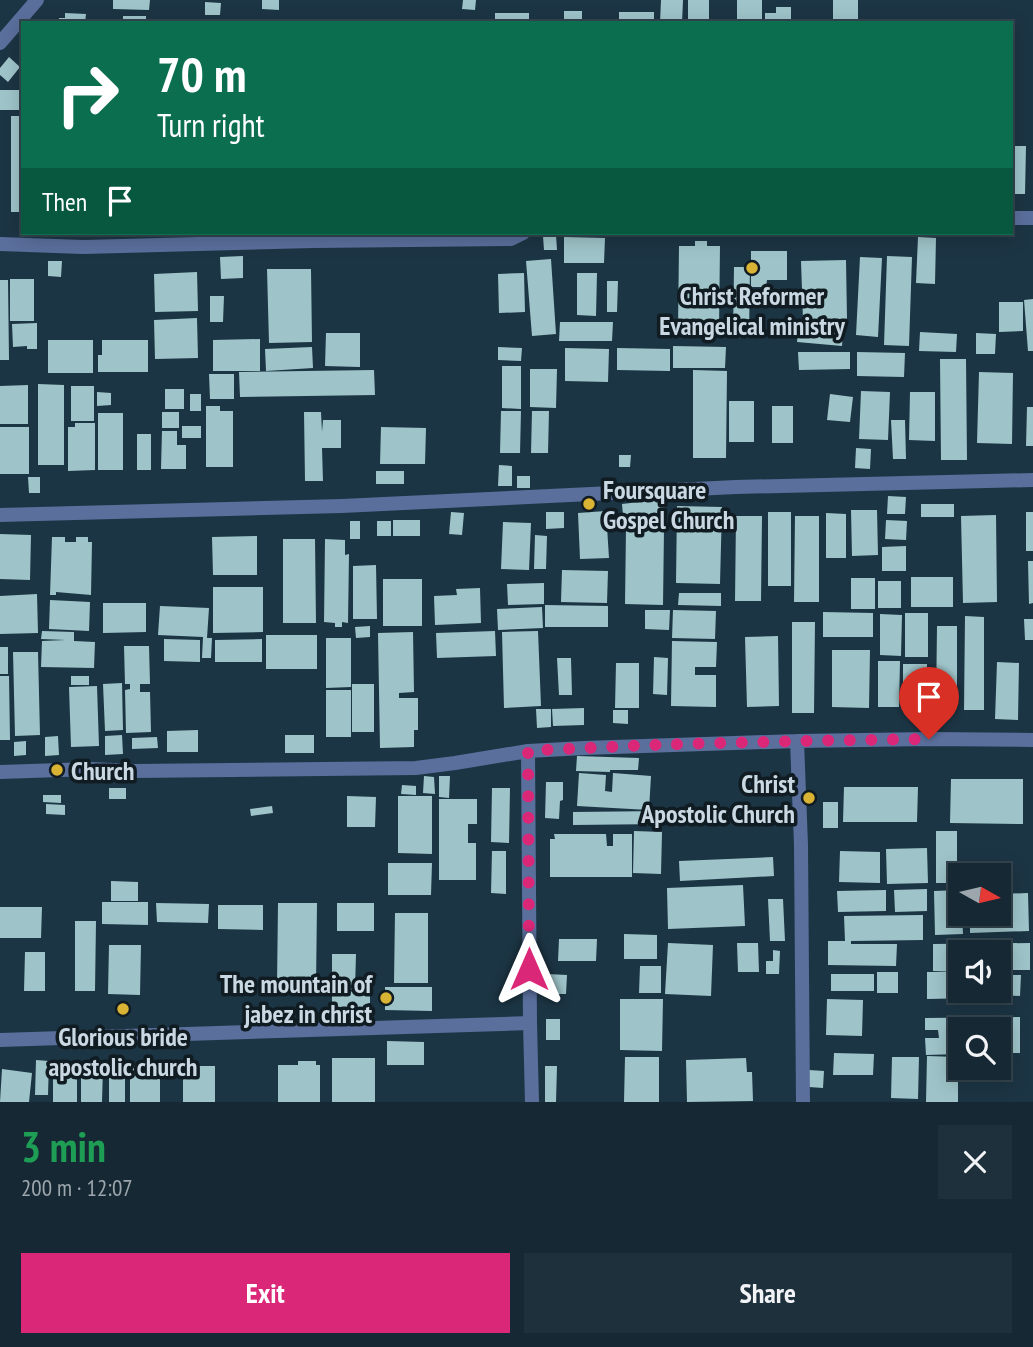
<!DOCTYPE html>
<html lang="en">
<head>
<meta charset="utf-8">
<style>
  body { margin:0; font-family:"PT Sans Narrow",sans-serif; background:#1e303b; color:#f1f3f6; height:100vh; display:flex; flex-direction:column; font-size:26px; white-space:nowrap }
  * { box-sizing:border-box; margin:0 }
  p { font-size:23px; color:#9da6ac }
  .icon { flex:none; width:38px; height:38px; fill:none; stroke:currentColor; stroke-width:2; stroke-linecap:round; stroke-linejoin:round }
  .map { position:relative; height:1102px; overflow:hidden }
  .sheet { display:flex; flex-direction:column; background:#152833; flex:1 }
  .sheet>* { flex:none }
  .hud { position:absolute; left:21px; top:21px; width:992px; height:214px; border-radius:0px; box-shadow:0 4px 18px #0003,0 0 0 2px #34444e; background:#0b6e4f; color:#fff; overflow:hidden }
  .needle { width:46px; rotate:98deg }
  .buttons { position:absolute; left:948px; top:863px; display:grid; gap:14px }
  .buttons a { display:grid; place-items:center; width:63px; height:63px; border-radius:0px; background:#152833; box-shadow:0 4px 18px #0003,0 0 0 2px #34444e; font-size:35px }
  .pin { position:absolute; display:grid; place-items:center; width:60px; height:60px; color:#fff; margin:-72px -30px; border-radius:50% 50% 50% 0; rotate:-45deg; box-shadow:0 0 7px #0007 }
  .pin .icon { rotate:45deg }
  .me { position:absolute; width:77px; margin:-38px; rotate:0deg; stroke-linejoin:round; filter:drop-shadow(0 0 5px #0008) }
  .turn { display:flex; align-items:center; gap:24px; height:147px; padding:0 21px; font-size:32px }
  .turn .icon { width:91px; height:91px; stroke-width:2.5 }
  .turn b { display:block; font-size:49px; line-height:60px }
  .then { display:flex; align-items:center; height:66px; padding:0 21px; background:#0003; gap:14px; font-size:26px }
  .round { display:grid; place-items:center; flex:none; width:74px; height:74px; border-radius:0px; background:#1e303b }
  .overview { display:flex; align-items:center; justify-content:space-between; height:119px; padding:0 21px }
  h1 { font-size:42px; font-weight:600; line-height:52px; color:#1e9e55 }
  .button { display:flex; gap:14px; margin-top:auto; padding:14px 21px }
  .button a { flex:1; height:80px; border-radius:0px; background:#db2777; color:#fff; font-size:28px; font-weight:600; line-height:80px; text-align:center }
  .button a+a { background:#1e303b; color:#f1f3f6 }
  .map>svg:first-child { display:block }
</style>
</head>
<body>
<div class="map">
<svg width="1033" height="1102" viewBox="0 0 1033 1102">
  <rect width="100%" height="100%" fill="#1c3544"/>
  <!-- building -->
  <path fill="#9ec4c9" d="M 113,0 L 150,0 L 149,10 L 113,9 Z
    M 262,0 L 279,0 L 279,10 L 262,9 Z
    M 463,0 L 476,0 L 475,10 L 462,9 Z
    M 661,0 L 683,0 L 682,23 L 660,23 Z
    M 688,0 L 709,0 L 709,23 L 688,23 Z
    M 737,0 L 762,0 L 762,23 L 737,23 Z
    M 833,0 L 858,0 L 858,23 L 833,23 Z
    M 205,2 L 221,3 L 220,15 L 205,15 Z
    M 776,7 L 791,7 L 791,23 L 765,23 L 765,13 L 776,13 Z
    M 564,11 L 582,11 L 582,23 L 564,23 Z
    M 619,12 L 654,12 L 654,23 L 619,23 Z
    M 65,13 L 86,14 L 85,23 L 59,23 L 59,18 L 65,18 Z
    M 495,13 L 529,13 L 529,23 L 495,23 Z
    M 123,16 L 146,16 L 146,23 L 123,23 Z
    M 9,57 L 20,67 L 8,82 L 0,75 L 0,68 Z
    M 0,90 L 23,90 L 23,110 L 0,110 Z
    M 11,116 L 23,116 L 23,212 L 11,212 Z
    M 1012,146 L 1026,146 L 1025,194 L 1012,194 Z
    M 556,235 L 557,250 L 544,250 L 543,236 Z
    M 564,237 L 605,238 L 604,263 L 564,263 Z
    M 918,237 L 936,238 L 935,284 L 916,283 Z
    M 695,241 L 707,241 L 707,246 L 720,246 L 719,330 L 678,330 L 679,246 L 695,246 Z
    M 751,251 L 787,251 L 787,280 L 767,280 L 766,287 L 751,287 Z
    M 243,256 L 243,278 L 221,279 L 220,257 Z
    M 887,256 L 912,257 L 909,346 L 884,345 Z
    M 860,257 L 882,258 L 878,337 L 856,335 Z
    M 551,259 L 556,334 L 532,336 L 526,261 Z
    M 846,260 L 847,319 L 803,320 L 801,261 Z
    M 48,261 L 62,261 L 61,277 L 48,276 Z
    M 734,267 L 750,267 L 749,338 L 733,338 Z
    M 267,269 L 311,269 L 312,342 L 269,343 Z
    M 197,272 L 198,311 L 155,312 L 154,274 Z
    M 524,273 L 525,312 L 499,313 L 498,274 Z
    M 577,273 L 597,273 L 596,316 L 577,315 Z
    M 10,279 L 34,279 L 34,321 L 10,321 Z
    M 0,280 L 8,280 L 9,360 L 0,360 Z
    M 607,281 L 618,281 L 617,312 L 607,312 Z
    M 210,296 L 224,296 L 223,322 L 210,322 Z
    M 1033,299 L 1033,351 L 1028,351 L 1024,300 Z
    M 999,302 L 1023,302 L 1023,331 L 999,332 Z
    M 197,318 L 198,358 L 155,359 L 154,320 Z
    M 560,322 L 613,322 L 612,341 L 559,341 Z
    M 37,323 L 37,349 L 27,349 L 27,346 L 13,347 L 12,324 Z
    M 799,323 L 832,326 L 831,330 L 843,331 L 842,346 L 797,342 Z
    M 920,332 L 957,334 L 956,352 L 919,351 Z
    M 326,333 L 360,333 L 360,367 L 325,366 Z
    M 976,333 L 996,334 L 995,354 L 976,354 Z
    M 260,339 L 260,371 L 213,371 L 213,340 Z
    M 48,340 L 93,340 L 93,373 L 48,373 Z
    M 102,340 L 148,340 L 148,372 L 98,372 L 98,355 L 102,355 Z
    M 673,346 L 726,347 L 725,368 L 673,368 Z
    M 312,347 L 313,368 L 266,371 L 265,349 Z
    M 498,347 L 522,348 L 521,361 L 498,360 Z
    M 565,348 L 609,349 L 608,382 L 565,381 Z
    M 617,348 L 670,349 L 670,371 L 617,370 Z
    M 798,352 L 850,352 L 850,369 L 799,370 Z
    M 857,352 L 905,353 L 904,377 L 857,376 Z
    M 940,359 L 966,359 L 967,460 L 941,460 Z
    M 502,366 L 521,366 L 521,409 L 502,408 Z
    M 530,369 L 557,369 L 556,408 L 530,407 Z
    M 374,370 L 375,395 L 240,397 L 239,372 Z
    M 693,370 L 727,371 L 726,458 L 693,458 Z
    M 979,372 L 1013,373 L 1012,444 L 977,443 Z
    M 209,374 L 234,374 L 234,399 L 210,399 Z
    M 38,384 L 64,385 L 64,465 L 38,465 Z
    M 28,385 L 28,424 L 0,424 L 0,386 Z
    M 71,386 L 94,386 L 94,421 L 71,421 Z
    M 165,389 L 184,389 L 184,409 L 165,409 Z
    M 861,391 L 890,392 L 888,440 L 859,439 Z
    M 97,392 L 111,393 L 111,405 L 97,406 Z
    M 910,392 L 935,392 L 935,441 L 909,440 Z
    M 190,394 L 201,394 L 201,411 L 190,411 Z
    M 830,394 L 853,397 L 850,422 L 827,420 Z
    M 729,401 L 754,401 L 754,442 L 729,442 Z
    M 206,406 L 220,406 L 220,411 L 233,411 L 233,467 L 206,467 Z
    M 772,406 L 793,406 L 793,443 L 772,443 Z
    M 1027,407 L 1033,407 L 1033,446 L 1026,446 Z
    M 501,411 L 521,411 L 520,453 L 500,453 Z
    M 532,411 L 549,411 L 548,453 L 531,453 Z
    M 162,412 L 179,412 L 179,428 L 162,428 Z
    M 304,412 L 321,412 L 322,432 L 323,420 L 341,420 L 341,448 L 322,448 L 323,481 L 305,481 Z
    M 98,413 L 123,413 L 123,470 L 98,470 Z
    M 891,420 L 905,420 L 906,459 L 893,459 Z
    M 75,423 L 95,423 L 95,470 L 68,471 L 68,427 L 75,427 Z
    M 182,426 L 201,426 L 201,438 L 182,438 Z
    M 0,427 L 29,427 L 29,474 L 0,474 Z
    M 381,427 L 426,428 L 425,464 L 380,464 Z
    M 162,431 L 177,431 L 177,445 L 186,445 L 186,469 L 161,469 Z
    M 137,434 L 151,434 L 151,470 L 137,470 Z
    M 856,448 L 871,449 L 870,469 L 855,468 Z
    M 619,455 L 631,455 L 630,467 L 619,467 Z
    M 499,465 L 512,466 L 512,486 L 498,486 Z
    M 376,471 L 404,471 L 404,484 L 376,484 Z
    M 517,476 L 530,476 L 530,488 L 517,488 Z
    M 28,477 L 40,477 L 40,493 L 29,493 Z
    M 888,496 L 906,497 L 905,514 L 887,514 Z
    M 664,499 L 666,523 L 624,527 L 622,504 Z
    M 921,504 L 954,504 L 954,517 L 921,517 Z
    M 677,506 L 722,507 L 720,584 L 676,583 Z
    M 851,510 L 877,510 L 878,555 L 852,556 Z
    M 606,511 L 609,558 L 580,559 L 578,513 Z
    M 451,512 L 464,513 L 462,535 L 449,534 Z
    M 546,512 L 564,512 L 564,528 L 546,529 Z
    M 768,512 L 791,512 L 791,586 L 768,586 Z
    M 1026,512 L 1033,512 L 1033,551 L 1026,551 Z
    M 826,513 L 846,514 L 846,558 L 826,558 Z
    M 996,515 L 997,602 L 963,603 L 961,516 Z
    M 736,516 L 762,516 L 761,601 L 735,601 Z
    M 795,516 L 819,516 L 819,602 L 794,602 Z
    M 393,520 L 420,520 L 420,536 L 393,536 Z
    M 886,520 L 907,521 L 906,540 L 885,539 Z
    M 350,521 L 360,521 L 360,539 L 350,539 Z
    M 377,521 L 391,521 L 391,536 L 377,536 Z
    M 503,522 L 531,523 L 529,570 L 501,569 Z
    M 626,528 L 664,529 L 663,605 L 625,604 Z
    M 0,534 L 31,535 L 30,580 L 0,579 Z
    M 535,535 L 547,536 L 546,569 L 534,569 Z
    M 257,536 L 257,575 L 213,575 L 212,537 Z
    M 52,537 L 65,537 L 65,542 L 76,542 L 76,537 L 88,537 L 88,542 L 92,542 L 91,595 L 56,592 L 56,595 L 50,595 Z
    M 283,539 L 315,539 L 316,623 L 283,623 Z
    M 325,539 L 345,540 L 345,555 L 349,554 L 348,623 L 342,622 L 342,627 L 335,627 L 335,623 L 324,622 Z
    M 906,546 L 906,571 L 882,571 L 882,547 Z
    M 1028,561 L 1033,561 L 1033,603 L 1029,604 Z
    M 376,565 L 377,619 L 353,619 L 353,566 Z
    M 562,570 L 608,571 L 607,603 L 561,602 Z
    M 911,577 L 953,577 L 953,607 L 911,607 Z
    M 851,578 L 875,578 L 875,609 L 851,609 Z
    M 383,579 L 422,579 L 422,626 L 383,626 Z
    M 878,581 L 901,581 L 901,608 L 878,608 Z
    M 544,583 L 544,604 L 508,605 L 507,584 Z
    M 213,587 L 263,587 L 263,632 L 213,633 Z
    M 480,588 L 481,623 L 435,625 L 434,596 L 457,595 L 456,589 Z
    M 679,593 L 721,593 L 721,606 L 678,605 Z
    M 37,594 L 38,633 L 0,634 L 0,596 Z
    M 50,600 L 90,602 L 89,631 L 49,629 Z
    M 103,603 L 146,603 L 146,632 L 103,633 Z
    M 545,605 L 608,606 L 608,627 L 545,627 Z
    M 160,606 L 209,608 L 207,638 L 212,638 L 211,658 L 202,658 L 203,637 L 158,635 Z
    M 542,607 L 543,628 L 498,630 L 497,609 Z
    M 645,610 L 670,610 L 669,630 L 645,629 Z
    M 673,610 L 716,611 L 715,639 L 672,638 Z
    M 823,612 L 873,613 L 873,637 L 823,637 Z
    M 905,613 L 928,613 L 928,657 L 905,657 Z
    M 880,614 L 902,615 L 901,656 L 880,655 Z
    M 965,616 L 984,617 L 984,710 L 964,710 Z
    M 1024,619 L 1033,619 L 1033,640 L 1025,640 Z
    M 792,622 L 815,622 L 814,713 L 792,713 Z
    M 370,626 L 370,637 L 356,638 L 355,627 Z
    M 937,626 L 957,626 L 957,707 L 936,707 Z
    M 42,631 L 74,632 L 74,641 L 95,642 L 94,668 L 41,667 L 42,641 L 66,640 L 41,639 Z
    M 495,631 L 496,656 L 437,658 L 436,633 Z
    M 538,631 L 541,706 L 504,708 L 502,632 Z
    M 413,632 L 414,692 L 399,693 L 399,698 L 418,698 L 418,730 L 414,730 L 414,747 L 380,748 L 378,633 Z
    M 266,635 L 317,635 L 317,669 L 266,669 Z
    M 778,636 L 779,706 L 747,707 L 745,637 Z
    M 326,638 L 351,638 L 351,687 L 326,688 Z
    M 164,639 L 200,640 L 200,662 L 164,661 Z
    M 262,639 L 262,662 L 215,662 L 215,640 Z
    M 672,641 L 717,642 L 716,667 L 695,667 L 695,675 L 716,675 L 716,707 L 671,706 Z
    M 124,646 L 149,646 L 150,684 L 140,684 L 140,692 L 150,692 L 151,732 L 126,733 L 125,690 L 130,689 L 130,684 L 125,684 Z
    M 0,647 L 8,647 L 8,674 L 0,674 Z
    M 832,650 L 870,650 L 869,708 L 832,707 Z
    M 13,652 L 38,652 L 40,735 L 15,736 Z
    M 654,657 L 668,658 L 667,695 L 653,694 Z
    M 557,658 L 571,658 L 572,695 L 559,695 Z
    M 878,661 L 900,661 L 899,707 L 878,707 Z
    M 997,662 L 1019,663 L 1018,720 L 995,719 Z
    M 616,663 L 639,663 L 639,708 L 615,708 Z
    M 903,664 L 927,664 L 927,707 L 903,706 Z
    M 0,676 L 9,676 L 10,740 L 0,740 Z
    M 71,676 L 89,676 L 89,685 L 71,685 Z
    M 122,683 L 123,730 L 105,731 L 103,684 Z
    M 352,684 L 374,684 L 374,732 L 352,732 Z
    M 97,686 L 99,746 L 71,747 L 69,687 Z
    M 326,690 L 351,690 L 351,737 L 326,737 Z
    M 584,708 L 584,725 L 553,726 L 552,709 Z
    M 536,709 L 551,709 L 551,727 L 537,728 Z
    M 613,710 L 628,710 L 628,724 L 613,723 Z
    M 198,730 L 198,752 L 167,752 L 167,731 Z
    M 122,735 L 123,754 L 105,755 L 105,736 Z
    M 285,735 L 314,735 L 314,753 L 285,753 Z
    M 58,736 L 59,755 L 45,756 L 45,737 Z
    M 157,737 L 158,748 L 132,749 L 132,738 Z
    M 26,741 L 26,755 L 14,756 L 14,742 Z
    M 577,756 L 639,758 L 638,770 L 610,770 L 610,772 L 576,771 Z
    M 579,773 L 606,775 L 605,791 L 612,792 L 613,773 L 651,776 L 649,810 L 577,806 Z
    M 424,776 L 434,777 L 435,794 L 423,793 Z
    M 439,776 L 450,776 L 449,798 L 439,797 Z
    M 951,779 L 1023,779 L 1023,824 L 950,823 Z
    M 546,782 L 563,782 L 563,800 L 560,801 L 559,819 L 545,818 Z
    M 402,785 L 416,786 L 416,795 L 401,794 Z
    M 844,787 L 918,787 L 917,822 L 843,822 Z
    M 109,788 L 126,788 L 126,799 L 109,799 Z
    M 492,788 L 510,788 L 509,843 L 491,842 Z
    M 43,795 L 61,795 L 61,803 L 43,802 Z
    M 347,796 L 376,797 L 375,827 L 347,827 Z
    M 398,796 L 432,796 L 432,854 L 398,853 Z
    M 439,799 L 477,799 L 477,824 L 468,824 L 468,843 L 476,843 L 476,880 L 439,880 Z
    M 823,802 L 838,802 L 838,828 L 823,828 Z
    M 46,804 L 65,805 L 65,815 L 46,814 Z
    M 272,806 L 273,813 L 251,816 L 250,809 Z
    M 662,811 L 662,824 L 573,825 L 573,812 Z
    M 634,831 L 662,832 L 661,874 L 633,873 Z
    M 936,831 L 957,831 L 957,883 L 936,883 Z
    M 554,834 L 606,834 L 607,846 L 613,846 L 613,834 L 632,834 L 632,877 L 550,877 L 550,839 L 555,839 Z
    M 927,848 L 928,883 L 887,884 L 886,849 Z
    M 492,851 L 506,851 L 506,894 L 491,893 Z
    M 840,851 L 880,852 L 880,883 L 839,882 Z
    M 773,857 L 774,876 L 680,881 L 679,861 Z
    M 388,863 L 432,863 L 431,895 L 388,895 Z
    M 111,881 L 138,882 L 138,901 L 111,901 Z
    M 743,885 L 745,926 L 668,929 L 667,888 Z
    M 927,889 L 927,911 L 895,912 L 894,890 Z
    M 886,890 L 886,911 L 838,912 L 837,891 Z
    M 961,890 L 963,934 L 935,935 L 934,891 Z
    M 1028,893 L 1029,931 L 970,933 L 970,914 L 999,914 L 999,894 Z
    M 768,899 L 783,899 L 785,941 L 770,941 Z
    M 102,902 L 148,902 L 148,925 L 102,924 Z
    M 156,903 L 209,904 L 208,923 L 157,922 Z
    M 278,903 L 317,903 L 316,987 L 277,986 Z
    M 337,903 L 374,903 L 374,931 L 337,931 Z
    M 218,905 L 263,905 L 263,930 L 218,929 Z
    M 0,907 L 42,907 L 41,938 L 0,938 Z
    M 395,913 L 428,913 L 428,983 L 394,983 Z
    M 923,915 L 923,940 L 851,941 L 851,944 L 897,944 L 896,966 L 828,965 L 828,941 L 845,941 L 844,916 Z
    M 75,921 L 96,921 L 95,991 L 75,991 Z
    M 624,934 L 657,935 L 657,959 L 624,959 Z
    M 559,939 L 597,939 L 596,961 L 558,961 Z
    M 668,943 L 713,945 L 711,996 L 665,994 Z
    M 737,943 L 758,943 L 759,972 L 738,972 Z
    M 1030,943 L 1030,970 L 999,970 L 999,952 L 961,952 L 961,990 L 978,990 L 978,998 L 927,999 L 927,972 L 958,972 L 933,971 L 933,944 Z
    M 109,945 L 141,945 L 140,995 L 108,994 Z
    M 773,950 L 780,951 L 779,974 L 766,974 L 766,961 L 773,961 Z
    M 25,952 L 45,952 L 45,991 L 24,991 Z
    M 332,954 L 356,954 L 355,990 L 332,990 Z
    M 640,966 L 661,966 L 661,993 L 639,993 Z
    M 877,972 L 898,972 L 898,993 L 877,993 Z
    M 547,974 L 567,975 L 566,994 L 547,994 Z
    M 831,974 L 874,974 L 874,991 L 831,991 Z
    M 999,975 L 1021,975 L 1020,996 L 985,994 L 985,990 L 999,990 Z
    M 385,987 L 432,987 L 432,1011 L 385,1010 Z
    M 332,991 L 370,992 L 370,1011 L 332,1011 Z
    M 620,999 L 663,999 L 662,1051 L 620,1050 Z
    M 827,999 L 863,1000 L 862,1036 L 826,1035 Z
    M 1020,1017 L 1020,1053 L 999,1053 L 999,1029 L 961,1029 L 961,1054 L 926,1055 L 925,1038 L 939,1038 L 938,1030 L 925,1030 L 925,1018 Z
    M 546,1019 L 560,1019 L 560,1040 L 546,1040 Z
    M 387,1041 L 424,1042 L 424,1065 L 387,1065 Z
    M 834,1053 L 874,1054 L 873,1075 L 833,1075 Z
    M 927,1056 L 958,1057 L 958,1102 L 926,1102 Z
    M 625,1057 L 659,1057 L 659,1102 L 624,1102 Z
    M 892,1057 L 919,1057 L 918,1099 L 891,1098 Z
    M 332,1058 L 375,1058 L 375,1102 L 332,1102 Z
    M 746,1058 L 747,1072 L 752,1072 L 753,1101 L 687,1102 L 686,1060 Z
    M 36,1060 L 49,1061 L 48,1095 L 35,1095 Z
    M 298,1061 L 316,1061 L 316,1065 L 320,1065 L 320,1102 L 278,1102 L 278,1065 L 298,1065 Z
    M 109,1065 L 125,1065 L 125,1102 L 109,1102 Z
    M 130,1065 L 160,1065 L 160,1102 L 130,1102 Z
    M 183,1066 L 215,1066 L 215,1102 L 183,1102 Z
    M 545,1066 L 557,1066 L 556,1102 L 545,1102 Z
    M 81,1067 L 103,1067 L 102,1102 L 81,1102 Z
    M 2,1069 L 32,1073 L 29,1102 L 0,1102 Z
    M 809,1070 L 824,1071 L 823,1088 L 809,1087 Z
    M 53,1071 L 77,1071 L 77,1102 L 53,1102 Z"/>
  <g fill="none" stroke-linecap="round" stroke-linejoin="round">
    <!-- minor -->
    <path stroke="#5a6f9c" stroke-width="14" d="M 0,43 L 37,0
      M 1012,218 L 1033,218
      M 0,244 L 83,247 L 313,241 L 511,239 L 523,233
      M 0,515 L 342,506 L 736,487 L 1033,480
      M 797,741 L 801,845 L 803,1102
      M 528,751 L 530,1023 L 532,1102
      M 0,772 L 91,769 L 134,771 L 416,768 L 455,763 L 528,751 L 584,748 L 797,741 L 929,739 L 1033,740
      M 0,1040 L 530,1023"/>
  </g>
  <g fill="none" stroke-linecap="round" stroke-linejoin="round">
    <!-- route -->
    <path stroke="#db2777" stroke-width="12" stroke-dasharray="0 21.6" d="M 529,969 L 528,751 C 661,743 795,741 929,739"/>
  </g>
  <!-- markers -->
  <g fill="#d9b334" stroke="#101b22" stroke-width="2.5">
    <circle cx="752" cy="268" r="7"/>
    <circle cx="589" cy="504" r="7"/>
    <circle cx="57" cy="770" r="7"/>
    <circle cx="809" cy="798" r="7"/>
    <circle cx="386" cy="998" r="7"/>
    <circle cx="123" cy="1009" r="7"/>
  </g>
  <g text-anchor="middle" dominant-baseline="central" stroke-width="7" stroke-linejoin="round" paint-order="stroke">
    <!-- poi labels -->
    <g font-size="26" font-weight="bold" fill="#c9d8e2" stroke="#101b22">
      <text x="752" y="295">Christ Reformer<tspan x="752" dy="30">Evangelical ministry</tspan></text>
      <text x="603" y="489" text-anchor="start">Foursquare<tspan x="603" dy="30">Gospel Church</tspan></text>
      <text x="71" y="770" text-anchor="start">Church</text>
      <text x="795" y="783" text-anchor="end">Christ<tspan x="795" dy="30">Apostolic Church</tspan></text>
      <text x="372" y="983" text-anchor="end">The mountain of<tspan x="372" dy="30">jabez in christ</tspan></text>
      <text x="123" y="1036">Glorious bride<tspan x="123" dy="30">apostolic church</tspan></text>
    </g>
  </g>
</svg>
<div class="buttons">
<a><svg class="needle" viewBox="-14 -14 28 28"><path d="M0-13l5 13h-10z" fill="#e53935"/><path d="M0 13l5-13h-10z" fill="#9da6ac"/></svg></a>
<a><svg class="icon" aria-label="sound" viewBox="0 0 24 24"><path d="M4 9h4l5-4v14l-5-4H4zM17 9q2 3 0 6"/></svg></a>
<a><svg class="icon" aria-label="search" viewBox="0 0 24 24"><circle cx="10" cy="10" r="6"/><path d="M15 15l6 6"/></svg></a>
</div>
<div class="pin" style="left:929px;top:739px;background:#d93025"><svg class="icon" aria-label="arrive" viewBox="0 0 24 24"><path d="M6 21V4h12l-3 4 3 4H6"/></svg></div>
<svg class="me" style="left:529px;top:969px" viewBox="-20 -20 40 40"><path d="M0-17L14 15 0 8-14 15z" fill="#db2777" stroke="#fff" stroke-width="4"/></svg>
<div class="hud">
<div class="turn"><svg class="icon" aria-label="right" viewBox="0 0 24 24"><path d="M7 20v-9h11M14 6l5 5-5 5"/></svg><div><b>70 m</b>Turn right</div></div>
<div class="then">Then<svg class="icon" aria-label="arrive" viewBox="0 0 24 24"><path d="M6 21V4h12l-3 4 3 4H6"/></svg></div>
</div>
</div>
<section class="sheet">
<div class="overview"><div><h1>3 min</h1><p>200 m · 12:07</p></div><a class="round"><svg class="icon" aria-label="close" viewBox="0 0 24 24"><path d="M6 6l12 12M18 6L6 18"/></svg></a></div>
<div class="button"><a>Exit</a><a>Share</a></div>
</section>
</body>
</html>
